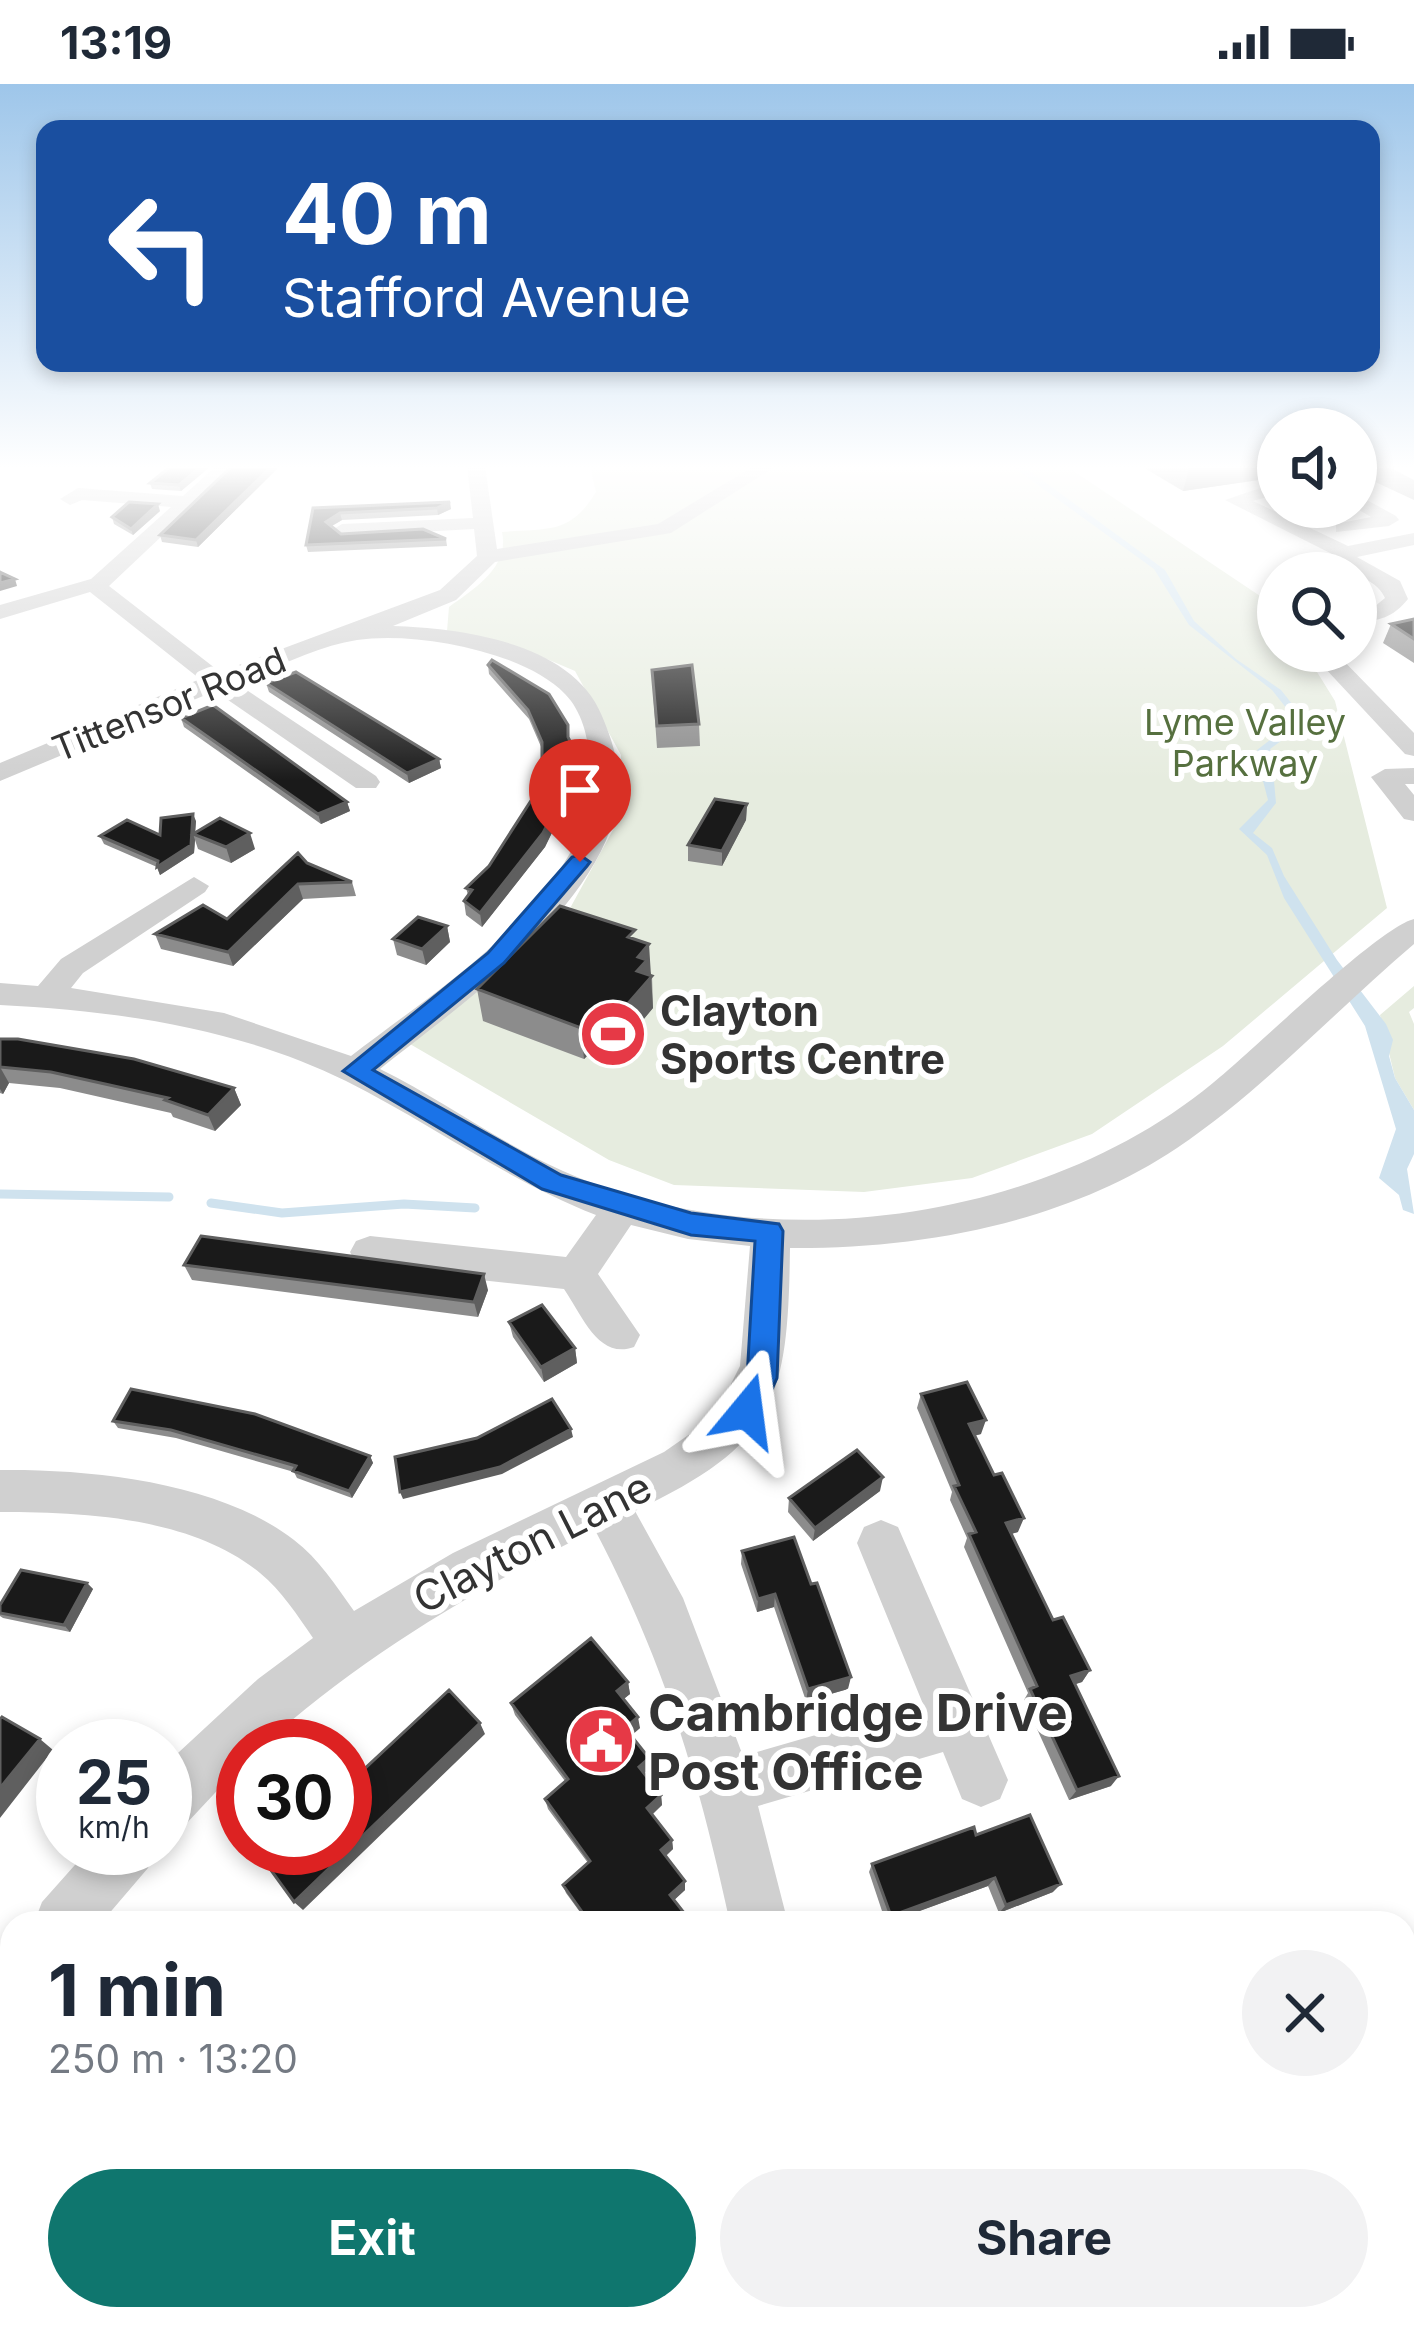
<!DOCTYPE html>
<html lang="en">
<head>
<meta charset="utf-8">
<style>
  body { margin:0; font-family:Inter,sans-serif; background:#f2f2f3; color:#1f2937; height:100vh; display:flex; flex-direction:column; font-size:45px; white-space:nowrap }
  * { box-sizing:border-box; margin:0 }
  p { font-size:39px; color:#747a83 }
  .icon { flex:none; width:66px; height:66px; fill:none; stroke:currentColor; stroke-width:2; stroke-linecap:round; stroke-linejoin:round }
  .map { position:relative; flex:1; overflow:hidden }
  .side { position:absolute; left:0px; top:1827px; width:1416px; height:420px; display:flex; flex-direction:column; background:#fff; border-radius:36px 36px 0 0; box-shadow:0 6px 18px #0003 }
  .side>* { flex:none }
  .top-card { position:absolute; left:36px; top:36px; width:1344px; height:252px; border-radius:24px; box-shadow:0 6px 18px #0003; background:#1a4fa0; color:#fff; overflow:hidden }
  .fabs { position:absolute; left:1257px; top:324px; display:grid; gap:24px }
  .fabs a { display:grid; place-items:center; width:120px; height:120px; border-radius:50%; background:#fff; box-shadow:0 6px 18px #0003; font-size:60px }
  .speed { position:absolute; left:36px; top:1635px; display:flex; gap:24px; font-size:60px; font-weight:700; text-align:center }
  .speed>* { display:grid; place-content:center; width:156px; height:156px; border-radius:50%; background:#fff; box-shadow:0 6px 18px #0003; line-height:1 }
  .speed small { font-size:30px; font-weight:400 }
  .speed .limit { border:18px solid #d22; background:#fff; color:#111 }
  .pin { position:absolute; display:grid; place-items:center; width:102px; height:102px; color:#fff; margin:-123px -51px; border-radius:50% 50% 50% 0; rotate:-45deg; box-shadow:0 0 12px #0007 }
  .pin .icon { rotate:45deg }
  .me { position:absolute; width:132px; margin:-66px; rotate:16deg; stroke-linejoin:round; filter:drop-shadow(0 0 9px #0008) }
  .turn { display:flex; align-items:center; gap:42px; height:252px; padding:0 48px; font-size:54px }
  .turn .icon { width:156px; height:156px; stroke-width:2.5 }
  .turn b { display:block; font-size:84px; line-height:102px }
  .round { display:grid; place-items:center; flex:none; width:126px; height:126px; border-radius:63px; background:#f2f2f3 }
  .summary { display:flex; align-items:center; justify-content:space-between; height:204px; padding:0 48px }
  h1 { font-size:72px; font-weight:700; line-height:90px }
  .cta { display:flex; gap:24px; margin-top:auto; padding:24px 48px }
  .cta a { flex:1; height:138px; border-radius:72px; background:#0f766e; color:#fff; font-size:48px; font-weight:700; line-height:138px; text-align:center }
  .cta a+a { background:#f2f2f3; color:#1f2937 }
  .status { display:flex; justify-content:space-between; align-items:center; height:84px; padding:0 60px; background:#fff; direction:ltr }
  .status svg { height:33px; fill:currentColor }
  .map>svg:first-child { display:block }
</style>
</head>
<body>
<div class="status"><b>13:19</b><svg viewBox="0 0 49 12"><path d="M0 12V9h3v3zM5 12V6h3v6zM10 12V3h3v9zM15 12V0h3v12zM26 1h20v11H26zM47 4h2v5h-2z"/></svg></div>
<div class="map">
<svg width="1414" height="2247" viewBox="0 0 1414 2247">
  <rect width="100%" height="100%" fill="#fff"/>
  <!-- green -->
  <path fill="#e6ecdf" d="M 590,382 L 1066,382 L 1278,524 L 1278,567 L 1304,567 L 1335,617 L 1387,824 L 1223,962 L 1092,1050 L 972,1094 L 864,1108 L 674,1101 L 609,1076 L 410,960 L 563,837 L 619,735 L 620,721 L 621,671 L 575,587 L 528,567 L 447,547 L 449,523 C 474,505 510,483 502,448 C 548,444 570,451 596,408 Z
    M 1414,902 L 1414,924 L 1409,928 L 1414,940 L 1414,1026 L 1395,994 L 1380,931 Z
    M 1404,2079 L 1414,2094 L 1414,2247 L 886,2247 L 884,2235 L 1404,2235 Z"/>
  <!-- water -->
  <path fill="#cfe2ee" d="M 1023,382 L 1165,486 L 1194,537 L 1236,575 L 1281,606 L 1300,630 L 1296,646 L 1270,665 L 1276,678 L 1273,686 L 1276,719 L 1253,749 L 1272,764 L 1284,792 L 1337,876 L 1386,940 L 1393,956 L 1389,972 L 1395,994 L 1414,1026 L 1414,1070 L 1407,1085 L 1414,1130 L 1403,1126 L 1399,1111 L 1379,1094 L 1396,1045 L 1365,942 L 1284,814 L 1267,771 L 1239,745 L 1268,716 L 1263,697 L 1266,676 L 1257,666 L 1291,640 L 1291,630 L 1272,606 L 1189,541 L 1154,485 L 1013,383 Z"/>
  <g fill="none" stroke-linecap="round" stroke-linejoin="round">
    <!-- stream -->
    <path stroke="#cfe2ee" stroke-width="9" d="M 0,1110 L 169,1113
      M 211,1119 L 282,1129 L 404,1120 L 475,1124"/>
    <!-- minor -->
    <path fill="#d0d0d0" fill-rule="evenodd" d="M 216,382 L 236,382 L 109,502 L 220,588 L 440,506 L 477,472 L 474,445 L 342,452 L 332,446 L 342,440 L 473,434 L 467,382 L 485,382 L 497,465 L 658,440 L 754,382 L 776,382 L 671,449 L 495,478 L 456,516 L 393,542 C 462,544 573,559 602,632 C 613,658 621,684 618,712 C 606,821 460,921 380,985 C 443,1016 500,1059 563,1087 C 761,1176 1033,1140 1203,1007 C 1245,975 1377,844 1414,835 L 1414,860 C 1335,927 1263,1006 1177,1064 C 1065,1139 921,1165 790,1164 C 788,1315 777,1360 635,1427 L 683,1514 L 743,1672 L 923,1620 L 857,1459 L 864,1443 L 881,1436 L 898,1443 L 1008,1696 L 1000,1715 L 981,1723 L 962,1715 L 943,1668 L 758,1722 L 788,1839 L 730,1839 C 698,1692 665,1580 595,1446 C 474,1506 361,1573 262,1662 L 243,1662 L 243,1679 L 185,1741 L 165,1749 L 165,1681 L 258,1595 L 313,1554 C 297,1531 282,1507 260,1489 C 192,1433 84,1428 0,1428 L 0,1386 C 92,1385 219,1398 294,1456 C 319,1475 336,1502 354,1527 L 453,1469 L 664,1368 L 697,1345 L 721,1320 L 740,1282 L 750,1162 L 688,1155 L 631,1141 L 598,1190 L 640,1251 L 634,1263 C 598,1276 582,1231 564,1205 L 370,1184 L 356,1179 L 350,1168 L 356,1157 L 370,1152 L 566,1173 L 596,1131 C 506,1096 432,1040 346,997 C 238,944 119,927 0,921 L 0,899 L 38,902 L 61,875 L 194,793 L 209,802 L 205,808 L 83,889 L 71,904 L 224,929 L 351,972 C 430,911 530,849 576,758 C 595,719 598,643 565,610 C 524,567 414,547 357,556 C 317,562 274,585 236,599 L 376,692 L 380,698 L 376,704 L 356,704 L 215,607 L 0,697 L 0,679 L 200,595 L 90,508 L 0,535 L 0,521 L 91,495 L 171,423 L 82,416 L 70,421 L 60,415 L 78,404 L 183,412 Z
      M 1278,398 L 1278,410 L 1253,417 L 1348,462 L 1414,449 L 1414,461 L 1357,473 L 1400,497 L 1408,515 C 1393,534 1379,536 1356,540 L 1356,526 L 1374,523 L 1385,514 C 1376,492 1346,493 1336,472 L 1225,416 Z
      M 1356,410 L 1396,432 L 1399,436 L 1389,442 L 1336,448 L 1336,440 L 1371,433 L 1354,423 Z
      M 1309,567 L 1334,567 L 1414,649 L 1414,672 L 1405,670 Z
      M 1414,684 L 1414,700 L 1405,700 L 1414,711 L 1414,737 L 1404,735 L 1371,693 L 1385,685 Z
      M 90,1764 L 156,1764 L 148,1784 L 101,1839 L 34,1839 L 42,1818 Z
      M 12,1871 L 12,1942 L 0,1947 L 0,1876 Z
      M 804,2235 L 874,2235 L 876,2247 L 806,2247 Z"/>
    <!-- highway -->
    <path fill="#9a9a9a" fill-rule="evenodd" d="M 1356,382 L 1387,382 L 1414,396 L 1414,416 L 1356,389 Z"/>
  </g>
  <!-- wall -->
  <path fill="#8c8c8c" d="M 211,382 L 181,407 L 152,405 L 150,399 Z
    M 232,382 L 280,382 L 198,463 L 162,458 L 160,451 Z
    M 1141,382 L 1278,382 L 1278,393 L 1183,407 Z
    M 313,424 L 451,425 L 438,431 L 342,436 L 332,442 L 341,450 L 446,455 L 447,462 L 308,468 L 306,461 Z
    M 160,427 L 133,451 L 114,440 L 112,433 Z
    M 1414,535 L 1414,579 L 1383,559 L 1391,540 Z
    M 488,581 L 569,655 L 580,679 L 581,688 L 543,690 L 542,665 L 529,635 L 489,590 Z
    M 266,599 L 439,675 L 441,684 L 409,699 L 269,608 Z
    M 653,608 L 699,640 L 700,662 L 657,664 Z
    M 181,634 L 347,718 L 350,727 L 321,740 L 184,643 Z
    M 559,718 L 560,732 L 545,763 L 482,843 L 466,831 L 464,817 L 468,811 L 466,804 Z
    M 747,720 L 746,736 L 722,782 L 688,777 L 688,761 Z
    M 196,737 L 195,748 L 255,765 L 231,779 L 198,765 L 195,756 L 194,769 L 160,791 L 157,783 L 104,760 L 100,752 L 160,751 Z
    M 307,779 L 352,798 L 356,812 L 303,815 L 233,882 L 161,865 L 155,850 L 227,835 Z
    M 447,842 L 450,858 L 426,881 L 397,871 L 393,855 Z
    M 635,855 L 652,892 L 653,924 L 607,979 L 587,972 L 584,975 L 483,937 L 477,905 Z
    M 0,955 L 234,1004 L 241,1021 L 215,1047 L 173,1033 L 171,1029 L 60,1004 L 9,999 L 3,1010 L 0,1009 Z
    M 184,1181 L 488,1206 L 478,1233 L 192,1196 Z
    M 509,1238 L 575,1264 L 577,1279 L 544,1298 L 513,1253 Z
    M 921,1310 L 981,1350 L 974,1352 L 1018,1448 L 1011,1450 L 1053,1536 L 1090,1586 L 1082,1598 L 1075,1600 L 1111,1702 L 1069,1716 L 1024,1616 L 1028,1609 L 964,1463 L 967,1454 L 950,1416 L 952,1408 L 917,1324 Z
    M 113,1337 L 370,1372 L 373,1379 L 352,1414 L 297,1394 L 294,1388 L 176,1354 L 118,1344 Z
    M 880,1407 L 813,1457 L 788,1428 L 789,1414 Z
    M 742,1467 L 848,1605 L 806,1617 L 774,1523 L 757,1528 L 741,1480 Z
    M 87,1499 L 93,1505 L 70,1548 L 3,1534 L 0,1532 L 0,1521 Z
    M 628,1598 L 630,1610 L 623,1615 L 640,1644 L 631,1652 L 650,1684 L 644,1690 L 661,1711 L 662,1721 L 652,1731 L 672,1756 L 673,1765 L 666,1772 L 685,1806 L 674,1816 L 692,1839 L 588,1839 L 566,1809 L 563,1801 L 588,1779 L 548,1725 L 545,1715 L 565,1697 L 515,1631 L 511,1619 Z
    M 976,1751 L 1053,1808 L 999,1829 L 988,1802 L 886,1839 L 869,1788 L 872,1780 Z"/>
  <!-- shaded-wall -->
  <path fill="#5f5f5f" d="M 202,382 L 211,382 L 181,407 L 179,401 Z
    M 272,382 L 280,382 L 198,463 L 196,456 Z
    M 1190,382 L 1278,382 L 1278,393 L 1183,407 Z
    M 450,418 L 451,425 L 438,431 L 437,424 Z
    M 158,420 L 160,427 L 133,451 L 131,445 Z
    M 340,429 L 342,436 L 328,444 L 326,438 Z
    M 15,495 L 17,502 L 0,507 L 0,499 Z
    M 439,675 L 441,684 L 409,699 L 407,689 Z
    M 347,718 L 350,727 L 321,740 L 318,730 Z
    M 559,718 L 560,732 L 545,763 L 482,843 L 480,829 Z
    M 747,720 L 746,736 L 722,782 L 722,767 Z
    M 193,730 L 196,737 L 195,751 L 193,750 L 195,756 L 194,769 L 160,791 L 157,783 Z
    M 250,749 L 255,765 L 231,779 L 226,763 Z
    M 298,800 L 303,815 L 233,882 L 228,868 Z
    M 447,842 L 450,858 L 426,881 L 422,865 Z
    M 649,860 L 653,924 L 607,979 L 604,947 L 638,873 Z
    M 584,940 L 587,972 L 584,975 L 581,944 Z
    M 0,983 L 9,999 L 3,1010 L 0,1005 Z
    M 234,1004 L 241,1021 L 215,1047 L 208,1031 Z
    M 484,1190 L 488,1206 L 478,1233 L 474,1218 Z
    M 575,1264 L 577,1279 L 544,1298 L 541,1283 Z
    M 986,1336 L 981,1350 L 964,1354 L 969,1340 Z
    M 571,1345 L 573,1353 L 502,1390 L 403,1415 L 400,1408 Z
    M 370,1372 L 373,1379 L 352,1414 L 349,1407 Z
    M 883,1393 L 880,1407 L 813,1457 L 815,1444 Z
    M 1024,1434 L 1018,1448 L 1000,1453 L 1006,1439 Z
    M 87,1499 L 93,1505 L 70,1548 L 64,1541 Z
    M 775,1510 L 774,1523 L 757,1528 L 758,1515 Z
    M 1090,1586 L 1082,1598 L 1064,1604 L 1071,1592 Z
    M 851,1593 L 848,1605 L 806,1617 L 808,1605 Z
    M 628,1598 L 630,1610 L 619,1619 L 617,1607 Z
    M 638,1633 L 640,1644 L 627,1655 L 625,1644 Z
    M 480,1639 L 485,1650 L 303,1826 L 294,1818 Z
    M 40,1655 L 53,1666 L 0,1734 L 0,1704 Z
    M 649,1674 L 650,1684 L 640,1693 L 639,1683 Z
    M 1119,1692 L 1111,1702 L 1069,1716 L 1077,1706 Z
    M 661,1711 L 662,1721 L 648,1734 L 647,1724 Z
    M 672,1756 L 673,1765 L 662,1775 L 661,1766 Z
    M 995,1794 L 988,1802 L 887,1839 L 891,1832 Z
    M 685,1797 L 685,1806 L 671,1819 L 670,1811 Z
    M 1061,1800 L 1053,1808 L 999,1829 L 1006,1821 Z
    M 34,2235 L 51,2235 L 43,2247 L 26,2247 Z
    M 324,2235 L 334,2235 L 328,2247 L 319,2247 Z"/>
  <!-- building -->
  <path fill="#1a1a1a" stroke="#5f5f5f" stroke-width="3" d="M 171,382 L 202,382 L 179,401 L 150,399 Z
    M 232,382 L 272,382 L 196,456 L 160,451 Z
    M 129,418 L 158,420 L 131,445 L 112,433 Z
    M 450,418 L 437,424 L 340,429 L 326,438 L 341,450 L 423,445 L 446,455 L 306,461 L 313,424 Z
    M 0,488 L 15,495 L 0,499 Z
    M 1414,535 L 1414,555 L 1391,540 Z
    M 492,576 L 549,610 L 568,641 L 568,653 L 580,679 L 542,680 L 542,658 L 528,626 L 488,581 Z
    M 692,581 L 699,640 L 657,642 L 652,586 Z
    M 296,588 L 439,675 L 407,689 L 266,599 Z
    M 213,621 L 347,718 L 318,730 L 181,634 Z
    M 532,715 L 559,718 L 543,749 L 480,829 L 464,817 L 472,806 L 466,804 L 489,782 Z
    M 715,715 L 747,720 L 722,767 L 688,761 Z
    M 193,730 L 191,761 L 157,783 L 158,777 L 100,752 L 127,736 L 160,751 L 161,734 Z
    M 220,734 L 250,749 L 226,763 L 193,750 Z
    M 298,769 L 307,779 L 352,798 L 298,800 L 228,868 L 155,850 L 203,821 L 227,835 Z
    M 560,822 L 635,846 L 628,853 L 649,860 L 638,873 L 647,876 L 637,887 L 652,892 L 604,947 L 584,940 L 581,944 L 477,905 Z
    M 418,833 L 447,842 L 422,865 L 393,855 Z
    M 0,955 L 18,955 L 134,975 L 234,1004 L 208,1031 L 165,1016 L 168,1014 L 51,988 L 0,983 Z
    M 201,1152 L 484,1190 L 474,1218 L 184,1181 Z
    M 542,1221 L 575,1264 L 541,1283 L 509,1238 Z
    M 967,1298 L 986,1336 L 969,1340 L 994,1391 L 1002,1389 L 1024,1434 L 1006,1439 L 1053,1536 L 1063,1533 L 1090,1586 L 1071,1592 L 1119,1692 L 1077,1706 L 1030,1605 L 1037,1602 L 969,1450 L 976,1448 L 954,1402 L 959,1401 L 921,1310 Z
    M 131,1305 L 255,1330 L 370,1372 L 349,1407 L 293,1387 L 296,1382 L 171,1346 L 113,1337 Z
    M 552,1315 L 571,1345 L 500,1383 L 400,1408 L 395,1373 L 477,1354 Z
    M 857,1366 L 883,1393 L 815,1444 L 789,1414 Z
    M 794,1453 L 811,1500 L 817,1499 L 851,1593 L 808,1605 L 775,1510 L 758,1515 L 742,1467 Z
    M 21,1486 L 87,1499 L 64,1541 L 0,1529 L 0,1521 Z
    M 591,1554 L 628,1598 L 617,1607 L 638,1633 L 625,1644 L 649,1674 L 639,1683 L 661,1711 L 647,1724 L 672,1756 L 661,1766 L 685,1797 L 670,1811 L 692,1839 L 590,1839 L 563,1801 L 590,1777 L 545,1715 L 568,1695 L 511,1619 Z
    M 449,1606 L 480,1639 L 294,1818 L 265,1778 L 280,1764 L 345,1764 L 345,1703 Z
    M 2,1633 L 40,1655 L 0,1704 L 0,1635 Z
    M 1030,1731 L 1061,1800 L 1006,1821 L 995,1794 L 891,1832 L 872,1780 L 974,1743 L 976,1751 Z
    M 11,2168 L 12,2235 L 34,2235 L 26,2247 L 0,2247 L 0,2185 Z
    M 243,2235 L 324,2235 L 319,2247 L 237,2247 Z
    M 497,2235 L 566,2235 L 511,2247 L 497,2247 Z
    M 591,2235 L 745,2235 L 747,2247 L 688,2247 L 688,2242 L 664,2247 L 592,2247 Z"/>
  <!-- sky -->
  <linearGradient id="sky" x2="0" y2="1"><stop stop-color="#9ec6ea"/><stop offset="0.55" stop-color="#fff"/><stop offset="1" stop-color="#fff" stop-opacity="0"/></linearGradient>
  <rect width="1414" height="697" fill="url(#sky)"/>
  <!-- route -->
  <path fill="#1a73e8" stroke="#114b97" stroke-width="3" d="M 580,771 L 590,778 L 587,782 L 504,879 L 373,986 L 561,1091 L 691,1129 L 779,1140 L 783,1147 L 777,1294 L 758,1336 L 747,1340 L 736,1336 L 732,1327 L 747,1294 L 755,1157 L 691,1151 L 542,1105 L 343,987 L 488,869 L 572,773 Z"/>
  <!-- icons -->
  <defs>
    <g id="stadium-disc" transform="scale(3.45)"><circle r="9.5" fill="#e63946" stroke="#fff"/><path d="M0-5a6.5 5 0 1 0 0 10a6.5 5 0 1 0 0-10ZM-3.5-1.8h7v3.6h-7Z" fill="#fff"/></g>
    <g id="civic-disc" transform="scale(3.45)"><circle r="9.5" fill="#e63946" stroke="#fff"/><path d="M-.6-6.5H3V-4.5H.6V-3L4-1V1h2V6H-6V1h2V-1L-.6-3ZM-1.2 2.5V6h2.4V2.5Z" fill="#fff"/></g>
  </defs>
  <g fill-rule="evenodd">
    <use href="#stadium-disc" x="613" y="950"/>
    <use href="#civic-disc" x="601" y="1657"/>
  </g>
  <g text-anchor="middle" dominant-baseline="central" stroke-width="12" stroke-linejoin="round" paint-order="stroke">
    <!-- far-street labels -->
    <g font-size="36" fill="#333" stroke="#fff">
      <text transform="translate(169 620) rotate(-22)">Tittensor Road</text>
    </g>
    <!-- far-park labels -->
    <g font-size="36" fill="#56703f" stroke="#fff">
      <text x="1245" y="638">Lyme Valley<tspan x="1245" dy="41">Parkway</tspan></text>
    </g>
    <!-- poi labels -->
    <g font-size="42" font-weight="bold" fill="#333" stroke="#fff" text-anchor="start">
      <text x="660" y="926">Clayton<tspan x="660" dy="48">Sports Centre</tspan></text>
    </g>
    <!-- street labels -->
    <g font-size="42" fill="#333" stroke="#fff">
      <text transform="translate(532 1458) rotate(-27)">Clayton Lane</text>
    </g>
    <!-- near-poi labels -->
    <g font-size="51" font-weight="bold" fill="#333" stroke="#fff" text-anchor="start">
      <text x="648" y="1628">Cambridge Drive<tspan x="648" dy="59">Post Office</tspan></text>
    </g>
  </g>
</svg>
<div class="fabs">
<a><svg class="icon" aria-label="sound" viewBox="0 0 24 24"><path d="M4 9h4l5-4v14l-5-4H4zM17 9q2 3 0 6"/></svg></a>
<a><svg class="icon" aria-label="search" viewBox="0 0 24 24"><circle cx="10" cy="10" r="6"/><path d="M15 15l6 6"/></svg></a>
</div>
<div class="speed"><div>25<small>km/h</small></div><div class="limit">30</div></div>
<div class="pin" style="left:580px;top:778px;background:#d93025"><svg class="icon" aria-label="arrive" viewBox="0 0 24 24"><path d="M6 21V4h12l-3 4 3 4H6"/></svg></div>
<svg class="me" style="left:747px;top:1327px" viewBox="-20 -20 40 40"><path d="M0-17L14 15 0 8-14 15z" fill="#1a73e8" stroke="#fff" stroke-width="4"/></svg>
<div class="top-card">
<div class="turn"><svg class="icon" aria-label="left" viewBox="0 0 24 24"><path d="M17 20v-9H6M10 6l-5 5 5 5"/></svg><div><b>40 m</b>Stafford Avenue</div></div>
</div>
<section class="side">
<div class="summary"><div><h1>1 min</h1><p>250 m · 13:20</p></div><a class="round"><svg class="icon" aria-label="close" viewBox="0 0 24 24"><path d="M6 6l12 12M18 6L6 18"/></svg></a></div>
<div class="cta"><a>Exit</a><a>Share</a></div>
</section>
</div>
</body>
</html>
